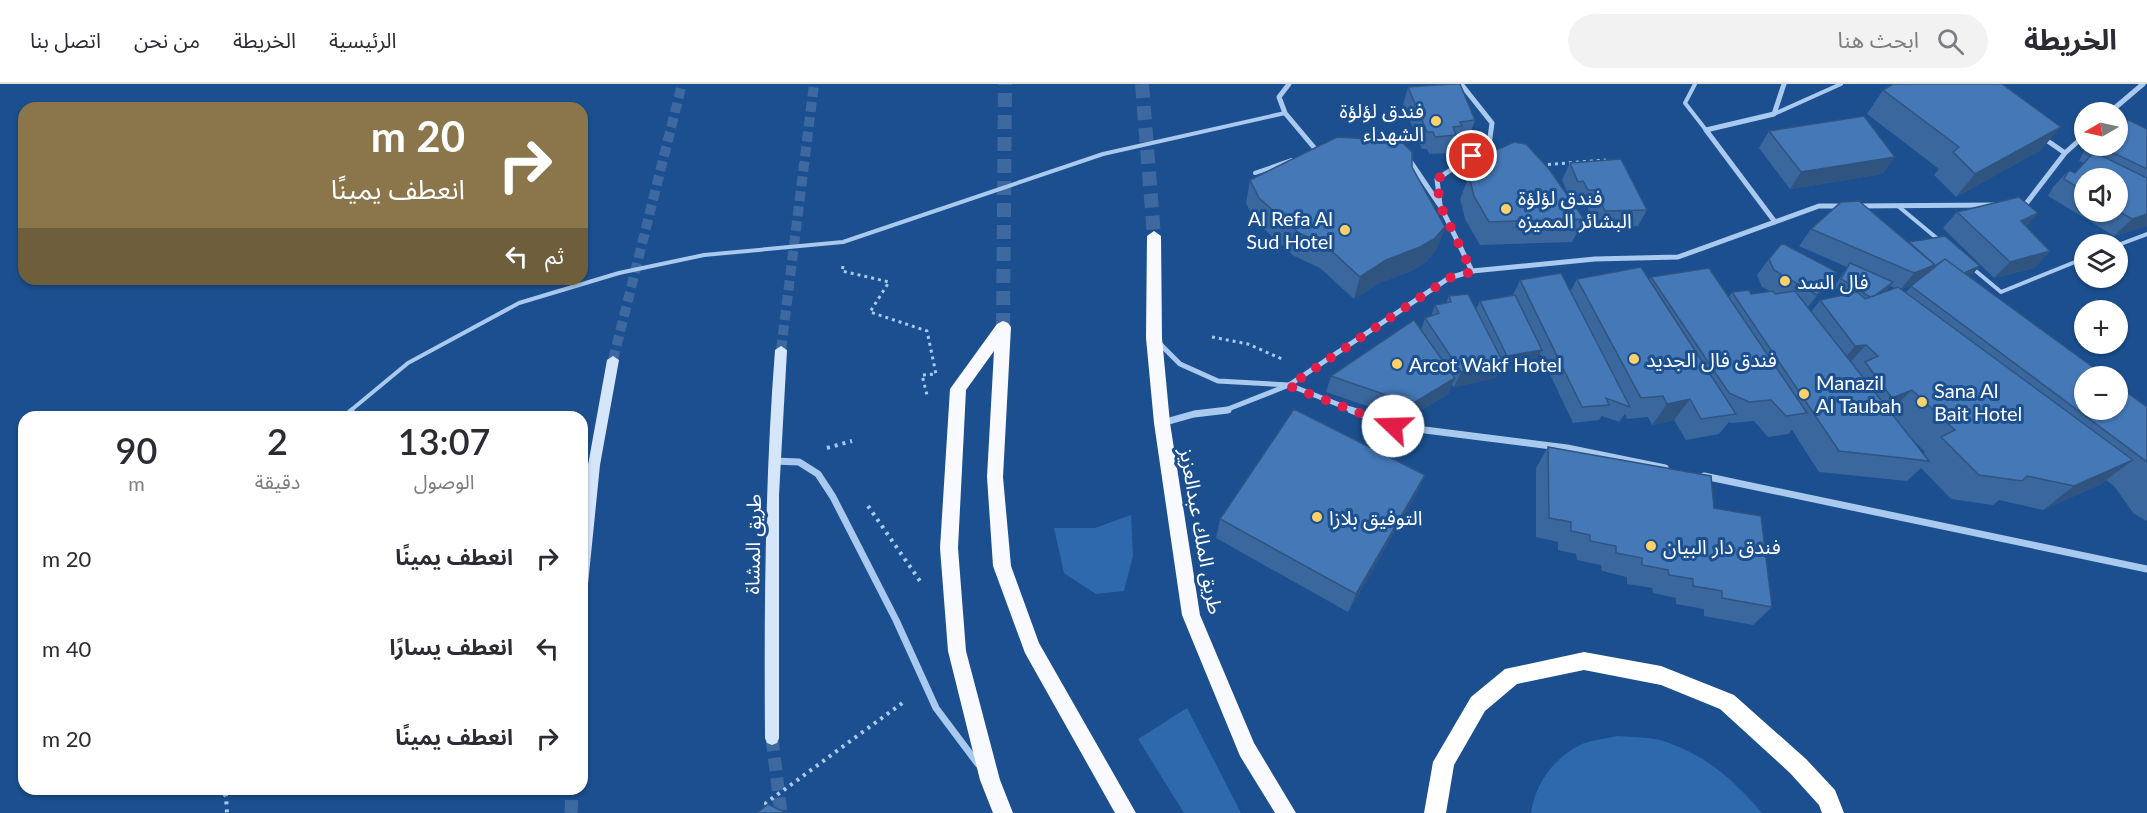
<!DOCTYPE html>
<html lang="ar">
<head>
<meta charset="utf-8">
<style>
  body { margin:0; font-family:Lato,"Noto Sans Arabic",sans-serif; background:#f2f2f3; color:#2b2b33; direction:rtl; height:100vh; display:flex; flex-direction:column; font-size:22px; white-space:nowrap }
  * { box-sizing:border-box; margin:0 }
  p { font-size:20px; color:#7c7c81 }
  .icon { flex:none; width:33px; height:33px; fill:none; stroke:currentColor; stroke-width:2; stroke-linecap:round; stroke-linejoin:round }
  .map { position:relative; flex:1; overflow:hidden; direction:ltr }
  .details { position:absolute; left:18px; top:327px; width:570px; height:384px; display:flex; flex-direction:column; background:#fff; border-radius:18px; box-shadow:0 2px 4px #0004; direction:rtl }
  .details>* { flex:none }
  .hud { position:absolute; left:18px; top:18px; width:570px; height:183px; border-radius:18px; box-shadow:0 2px 4px #0004; direction:rtl; background:#8a764a; color:#fff; overflow:hidden }
  .needle { width:39px; rotate:261deg }
  .controls { position:absolute; left:2074px; top:18px; display:grid; gap:12px }
  .controls a { display:grid; place-items:center; width:54px; height:54px; border-radius:50%; background:#fff; box-shadow:0 2px 4px #0004; font-size:30px }
  .pin { position:absolute; display:grid; place-items:center; width:51px; height:51px; color:#fff; margin:-26px; border:3px solid #fff; border-radius:50%; box-shadow:0 2px 6px #0007 }
  .me { position:absolute; width:66px; margin:-33px; rotate:291deg; stroke-linejoin:round; filter:drop-shadow(0 0 4px #0008) }
  .turn { display:flex; align-items:center; gap:21px; height:126px; padding:0 24px; font-size:27px }
  .turn .icon { width:78px; height:78px; stroke-width:2.5 }
  .turn b { display:block; font-size:42px; line-height:51px }
  .then { display:flex; align-items:center; height:57px; padding:0 24px; background:#0003; gap:12px; font-size:22px }
  .eta { display:flex; justify-content:space-evenly; align-items:center; height:102px; text-align:center }
  .eta b { font-size:36px; font-weight:600; line-height:42px }
  ul { padding:0; list-style:none }
  li { display:flex; align-items:center; gap:18px; height:90px; padding:0 24px }
  li div { flex:1 }
  li b { display:block; font-size:22px }
  li em { font-style:normal }
  header { display:flex; align-items:center; gap:36px; box-sizing:border-box; height:84px; padding:0 30px; background:#fff; border-bottom:2px solid #e1e1e2 }
  header strong { font-size:28px }
  nav { display:flex; gap:33px; margin-inline-start:auto; font-size:21px }
  .search { width:420px; height:54px; background:#f2f2f3; display:flex; align-items:center; gap:15px; box-sizing:border-box; padding:0 21px; border-radius:33px; color:#7c7c81; font-size:22px }
  .map>svg:first-child { display:block }
</style>
</head>
<body>
<header>
<strong>الخريطة</strong>
<div class="search"><svg class="icon" aria-label="search" viewBox="0 0 24 24"><circle cx="10" cy="10" r="6"/><path d="M15 15l6 6"/></svg>ابحث هنا</div>
<nav><a>الرئيسية</a><a>الخريطة</a><a>من نحن</a><a>اتصل بنا</a></nav>
</header>
<div class="map">
<svg width="2147" height="729" viewBox="0 0 2147 729">
  <rect width="100%" height="100%" fill="#1b4f8f"/>
  <!-- green -->
  <path fill="#2e69ad" d="M 1131,431 L 1133,472 L 1124,507 L 1096,510 L 1064,489 L 1054,444 L 1095,444 Z
    M 1187,624 L 1241,729 L 1184,729 L 1138,655 Z
    M 1617,652 C 1631,653 1647,653 1660,656 C 1705,670 1732,694 1762,729 L 1531,729 C 1535,700 1553,675 1580,661 C 1590,656 1606,655 1617,652 Z"/>
  <g fill="none" stroke-linecap="round" stroke-linejoin="round">
    <!-- secondary-tunnel-far1 -->
    <path stroke="#3d69a0" stroke-width="10" stroke-dasharray="10 5" stroke-linecap="butt" d="M 781,266 L 814,0
      M 613,276 L 682,0"/>
    <!-- secondary-tunnel -->
    <path stroke="#3d69a0" stroke-width="13" stroke-dasharray="13 7" stroke-linecap="butt" d="M 772,654 L 781,729
      M 571,729 L 572,705"/>
    <!-- trunk-tunnel -->
    <path stroke="#3d69a0" stroke-width="14" stroke-dasharray="14 8" stroke-linecap="butt" d="M 1142,0 L 1154,152
      M 1003,243 L 1005,0"/>
    <!-- path-far1 -->
    <path stroke="#a9c9ee" stroke-width="3" stroke-dasharray="3 4" stroke-linecap="butt" d="M 1541,81 L 1606,76
      M 843,182 L 842,187 L 889,198 L 870,228 L 927,247 L 936,290 L 922,291 L 927,311
      M 1212,253 L 1248,260 L 1282,275"/>
    <!-- path -->
    <path stroke="#a9c9ee" stroke-width="4" stroke-dasharray="3 5" stroke-linecap="butt" d="M 827,364 L 852,357
      M 868,422 L 920,497
      M 218,705 L 226,712 L 227,729
      M 767,729 L 766,719 L 905,617"/>
    <!-- service-far1 -->
    <path stroke="#a9c9ee" stroke-width="4" d="M 1695,0 L 1685,19 L 1706,46
      M 1774,30 L 1841,0
      M 1255,89 L 1292,76
      M 1898,122 L 1939,156
      M 2118,161 L 2147,150
      M 1971,183 L 2001,208 L 2085,174
      M 350,327 L 408,279 L 519,219 L 619,189 L 704,171 L 843,158 L 1103,70 L 1285,29"/>
    <!-- service -->
    <path stroke="#a9c9ee" stroke-width="5" d="M 343,333 L 352,326"/>
    <!-- minor-far1 -->
    <path stroke="#a9c9ee" stroke-width="5" d="M 1289,0 L 1279,13 L 1285,29 L 1317,67 L 1321,67
      M 1461,0 L 1492,39 L 1489,61 L 1437,95 L 1440,121 L 1472,187
      M 2110,28 L 2143,0
      M 2042,53 L 2065,69
      M 1408,74 L 1439,120
      M 2019,121 L 2025,121 L 2065,69 L 2085,51
      M 1857,122 L 1994,121
      M 1775,138 L 1706,46 L 1774,30 L 1784,0
      M 1159,259 L 1180,280 L 1218,297 L 1289,301 L 1355,327
      M 1223,327 L 1289,301 L 1449,194 L 1472,187 L 1595,175 L 1678,173 L 1819,122 L 1844,122"/>
    <!-- minor -->
    <path stroke="#a9c9ee" stroke-width="7" d="M 1351,326 L 1393,342 L 1567,364 L 1665,384
      M 1162,339 L 1194,330 L 1228,326
      M 774,377 L 799,378 L 818,390 L 833,413 L 896,536 L 936,624 L 978,680
      M 1704,392 L 2147,485"/>
    <!-- secondary -->
    <path fill="#d6e6fa" fill-rule="evenodd" d="M 781,262 L 787,266 L 779,411 L 779,654 L 777,659 L 772,661 L 767,659 L 765,654 C 764,524 765,395 775,266 Z
      M 613,272 L 619,276 L 600,381 L 588,500 L 587,504 L 582,506 L 582,438 L 588,381 L 607,276 Z"/>
    <!-- trunk -->
    <path fill="#f8faff" fill-rule="evenodd" d="M 1154,147 L 1161,152 L 1162,254 L 1170,339 L 1200,531 L 1254,659 L 1296,729 L 1275,729 L 1240,672 L 1182,531 L 1154,339 L 1146,254 L 1147,152 Z
      M 1003,237 L 1008,239 L 1011,243 L 1003,393 L 1011,482 L 1039,559 L 1136,729 L 1115,729 L 1025,569 L 993,482 L 987,393 L 994,267 L 966,306 L 958,464 L 966,567 L 1000,696 L 1013,729 L 993,729 L 980,696 L 948,567 L 940,464 L 950,305 L 997,240 Z"/>
    <!-- motorway -->
    <path fill="#fff" fill-rule="evenodd" d="M 1584,568 L 1661,582 L 1734,611 L 1806,675 L 1835,706 L 1844,729 L 1822,729 L 1819,721 L 1790,689 L 1720,625 L 1661,601 L 1584,586 L 1517,600 L 1485,627 L 1454,681 L 1446,729 L 1424,729 L 1433,678 L 1471,613 L 1505,585 Z"/>
  </g>
  <!-- wall -->
  <path fill="#3a679d" fill-rule="evenodd" d="M 1408,3 L 1475,36 L 1469,53 L 1458,55 L 1456,60 L 1453,60 L 1450,69 L 1429,70 L 1427,65 L 1422,65 L 1403,21 Z
    M 1883,6 L 2041,66 L 1956,113 L 1934,91 L 1939,85 L 1867,30 Z
    M 2121,42 L 2147,45 L 2147,142 L 2114,152 L 2048,112 L 2053,103 L 2069,86 L 2075,89 L 2084,79 L 2079,77 L 2084,67 L 2089,62 L 2118,62 ZM 2085,94 L 2118,128 L 2085,128 Z
    M 1769,47 L 1895,73 L 1882,90 L 1790,105 L 1759,64 Z
    M 1570,79 L 1647,126 L 1638,142 L 1596,144 L 1587,122 L 1580,123 L 1575,114 L 1570,115 L 1562,96 Z
    M 1412,83 L 1445,143 L 1436,166 L 1426,178 L 1413,186 L 1379,199 L 1354,215 L 1320,184 L 1294,172 L 1255,137 L 1246,119 L 1250,96 Z
    M 1469,92 L 1584,135 L 1572,158 L 1480,161 L 1465,135 L 1460,115 Z
    M 1957,128 L 2038,129 L 2026,142 L 2050,167 L 2034,184 L 1994,194 L 1943,144 Z
    M 1811,145 L 1909,159 L 1972,191 L 1969,192 L 2147,323 L 2147,437 L 2134,430 L 2114,402 L 2106,396 L 2101,400 L 2043,426 L 1999,416 L 1993,421 L 1951,415 L 1921,384 L 1907,397 L 1819,388 L 1792,346 L 1788,350 L 1768,353 L 1754,337 L 1732,339 L 1729,338 L 1719,350 L 1686,356 L 1674,336 L 1652,341 L 1648,333 L 1627,335 L 1625,330 L 1619,338 L 1602,332 L 1599,336 L 1573,339 L 1540,269 L 1533,282 L 1499,288 L 1499,286 L 1495,294 L 1454,303 L 1452,301 L 1448,310 L 1406,335 L 1326,308 L 1331,292 L 1421,246 L 1425,234 L 1431,232 L 1435,221 L 1446,219 L 1449,212 L 1476,225 L 1480,217 L 1513,211 L 1520,196 L 1570,208 L 1577,195 L 1649,196 L 1651,193 L 1729,213 L 1732,208 L 1751,210 L 1770,207 L 1762,203 L 1757,191 L 1769,175 L 1824,205 L 1808,223 L 1811,228 L 1820,216 L 1846,211 L 1834,203 L 1847,183 L 1799,162 ZM 1914,200 L 1906,208 L 1901,205 ZM 1890,202 L 1895,204 L 1885,208 ZM 1909,352 L 1925,368 L 1923,370 Z
    M 1548,363 L 1714,424 L 1772,523 L 1753,541 L 1704,532 L 1704,525 L 1676,520 L 1676,514 L 1653,509 L 1652,504 L 1627,500 L 1627,493 L 1602,487 L 1601,481 L 1577,476 L 1576,470 L 1558,466 L 1558,458 L 1536,453 L 1536,384 Z
    M 1425,391 L 1416,411 L 1348,528 L 1216,454 L 1220,435 Z"/>
  <!-- shaded-wall -->
  <path fill="#305480" d="M 2061,43 L 2041,66 L 1956,113 L 1975,90 Z
    M 1895,73 L 1882,90 L 1790,105 L 1801,88 Z
    M 2038,129 L 2023,146 L 2021,137 Z
    M 2147,130 L 2147,142 L 2114,152 L 2132,135 Z
    M 1445,143 L 1436,166 L 1426,178 L 1413,186 L 1379,199 L 1354,215 L 1360,193 L 1386,176 Z
    M 2050,167 L 2034,184 L 1994,194 L 2010,178 Z
    M 1935,181 L 1920,197 L 1900,206 L 1914,189 Z
    M 1980,182 L 1972,191 L 1942,204 L 1949,195 Z
    M 1837,188 L 1824,205 L 1804,228 L 1817,211 Z
    M 1893,198 L 1886,207 L 1871,214 Z
    M 1866,261 L 1843,286 L 1833,288 L 1855,262 Z
    M 1542,266 L 1533,282 L 1499,288 L 1507,272 Z
    M 1503,278 L 1495,294 L 1454,303 L 1461,288 Z
    M 1455,294 L 1448,310 L 1406,335 L 1412,320 Z
    M 1912,306 L 1887,331 L 1868,339 L 1892,314 Z
    M 1690,315 L 1674,336 L 1652,341 L 1667,320 Z
    M 2133,376 L 2101,400 L 2043,426 L 2074,402 Z
    M 1425,391 L 1416,411 L 1348,528 L 1356,510 Z"/>
  <!-- building -->
  <path fill="#4478b7" stroke="#305480" stroke-width="1.5" d="M 1450,0 L 1460,0 L 1475,36 L 1460,38 L 1462,42 L 1453,43 L 1456,51 L 1435,53 L 1433,48 L 1427,48 L 1408,3 Z
    M 1893,0 L 2002,0 L 2061,43 L 1975,90 L 1953,68 L 1959,63 L 1883,6 Z
    M 1864,32 L 1895,73 L 1801,88 L 1769,47 Z
    M 2129,36 L 2147,45 L 2147,85 L 2099,62 L 2118,62 L 2118,41 L 2121,42 Z
    M 1337,53 L 1401,57 L 1412,68 L 1412,83 L 1445,143 L 1434,155 L 1420,163 L 1386,176 L 1360,193 L 1325,161 L 1299,149 L 1259,114 L 1250,96 Z
    M 1514,58 L 1526,60 L 1549,85 L 1584,135 L 1489,138 L 1474,112 L 1469,92 L 1479,74 Z
    M 2094,68 L 2147,94 L 2147,130 L 2132,135 L 2118,127 L 2118,94 L 2085,94 L 2085,108 L 2064,95 L 2069,86 L 2075,89 Z
    M 1621,75 L 1647,126 L 1605,127 L 1596,106 L 1588,106 L 1583,97 L 1578,98 L 1570,79 Z
    M 2019,113 L 2038,129 L 2021,137 L 2050,167 L 2010,178 L 1957,128 Z
    M 1859,117 L 1935,181 L 1914,189 L 1811,145 L 1841,118 Z
    M 1945,152 L 1980,182 L 1964,189 L 1945,175 L 1935,182 L 1934,181 L 1935,181 L 1909,158 Z
    M 1782,159 L 1837,188 L 1817,211 L 1774,186 L 1769,175 Z
    M 1945,175 L 2105,292 L 2085,292 L 2085,326 L 2118,326 L 2118,302 L 2147,323 L 2147,378 L 1911,202 Z
    M 1850,179 L 1893,198 L 1874,212 L 1870,213 L 1841,195 Z
    M 1641,183 L 1736,330 L 1701,335 L 1690,315 L 1667,320 L 1663,312 L 1641,314 L 1577,195 Z
    M 1709,184 L 1807,329 L 1786,332 L 1771,316 L 1749,318 L 1729,309 L 1651,193 Z
    M 1561,189 L 1630,323 L 1606,314 L 1609,321 L 1582,323 L 1520,196 Z
    M 1898,203 L 2133,376 L 2074,402 L 2027,392 L 2022,397 L 1979,391 L 1941,353 L 1955,346 L 1912,306 L 1892,314 L 1865,278 L 1878,272 L 1866,261 L 1855,262 L 1820,216 L 1857,208 L 1865,215 Z
    M 1749,206 L 1751,210 L 1773,207 L 1775,210 L 1795,207 L 1929,377 L 1839,367 L 1732,208 Z
    M 1468,210 L 1503,278 L 1461,288 L 1425,234 L 1439,229 L 1435,221 L 1451,218 L 1449,212 Z
    M 1515,211 L 1542,266 L 1507,272 L 1480,217 Z
    M 1414,236 L 1455,294 L 1412,320 L 1331,292 Z
    M 1294,325 L 1425,391 L 1356,510 L 1220,435 Z
    M 1548,363 L 1711,392 L 1714,424 L 1761,432 L 1772,523 L 1722,514 L 1722,507 L 1693,502 L 1693,495 L 1669,491 L 1668,486 L 1642,481 L 1642,474 L 1616,469 L 1616,462 L 1590,457 L 1590,451 L 1571,447 L 1571,438 L 1549,434 Z
    M 768,720 L 786,729 L 757,729 Z"/>
  <g fill="none" stroke-linecap="round" stroke-linejoin="round">
    <!-- route -->
    <path stroke="#e11d48" stroke-width="10" stroke-dasharray="0 18" d="M 1393,342 L 1289,302 L 1449,194 L 1472,188 L 1440,121 L 1437,95 L 1472,72"/>
  </g>
  <!-- markers -->
  <g fill="#ffd166" stroke="#1b4f8f" stroke-width="2">
    <circle cx="1436" cy="37" r="6"/>
    <circle cx="1506" cy="125" r="6"/>
    <circle cx="1345" cy="146" r="6"/>
    <circle cx="1785" cy="197" r="6"/>
    <circle cx="1634" cy="275" r="6"/>
    <circle cx="1397" cy="280" r="6"/>
    <circle cx="1804" cy="310" r="6"/>
    <circle cx="1922" cy="318" r="6"/>
    <circle cx="1317" cy="433" r="6"/>
    <circle cx="1651" cy="462" r="6"/>
  </g>
  <g text-anchor="middle" dominant-baseline="central" stroke-width="6" stroke-linejoin="round" paint-order="stroke">
    <!-- poi labels -->
    <g font-size="20" fill="#fff" stroke="#1b4f8f" text-anchor="start">
      <text x="1424" y="26" text-anchor="end">فندق لؤلؤة<tspan x="1424" dy="23">الشهداء</tspan></text>
      <text x="1518" y="113">فندق لؤلؤة<tspan x="1518" dy="23">البشائر المميزه</tspan></text>
      <text x="1333" y="134" text-anchor="end">Al Refa Al<tspan x="1333" dy="23">Sud Hotel</tspan></text>
      <text x="1797" y="197">فال السد</text>
      <text x="1646" y="275">فندق فال الجديد</text>
      <text x="1409" y="280">Arcot Wakf Hotel</text>
      <text x="1816" y="298">Manazil<tspan x="1816" dy="23">Al Taubah</tspan></text>
      <text x="1934" y="306">Sana Al<tspan x="1934" dy="23">Bait Hotel</tspan></text>
      <text x="1329" y="433">التوفيق بلازا</text>
      <text x="1663" y="462">فندق دار البيان</text>
    </g>
    <!-- street labels -->
    <g font-size="20" fill="#fff" stroke="#1b4f8f">
      <text transform="translate(1202 447) rotate(80)">طريق الملك عبدالعزيز</text>
      <text transform="translate(752 460) rotate(-89)">طريق المشاة</text>
    </g>
  </g>
</svg>
<div class="controls">
<a><svg class="needle" viewBox="-14 -14 28 28"><path d="M0-13l5 13h-10z" fill="#e53935"/><path d="M0 13l5-13h-10z" fill="#7c7c81"/></svg></a>
<a><svg class="icon" aria-label="sound" viewBox="0 0 24 24"><path d="M4 9h4l5-4v14l-5-4H4zM17 9q2 3 0 6"/></svg></a>
<a><svg class="icon" aria-label="layers" viewBox="0 0 24 24"><path d="M12 4l9 5-9 5-9-5zM3 14l9 5 9-5"/></svg></a>
<a>+</a>
<a>−</a>
</div>
<div class="pin" style="left:1472px;top:72px;background:#d93025"><svg class="icon" aria-label="arrive" viewBox="0 0 24 24"><path d="M6 21V4h12l-3 4 3 4H6"/></svg></div>
<svg class="me" style="left:1393px;top:342px" viewBox="-20 -20 40 40"><circle r="19" fill="#fff"/><path d="M0-13L10 11 0 6-10 11z" fill="#e11d48"/></svg>
<div class="hud">
<div class="turn"><svg class="icon" aria-label="right" viewBox="0 0 24 24"><path d="M7 20v-9h11M14 6l5 5-5 5"/></svg><div><b>20 m</b>انعطف يمينًا</div></div>
<div class="then">ثم<svg class="icon" aria-label="left" viewBox="0 0 24 24"><path d="M17 20v-9H6M10 6l-5 5 5 5"/></svg></div>
</div>
<section class="details">
<div class="eta">
<div><b>13:07</b><p>الوصول</p></div>
<div><b>2</b><p>دقيقة</p></div>
<div><b>90</b><p>m</p></div>
</div>
<ul>
<li><svg class="icon" aria-label="right" viewBox="0 0 24 24"><path d="M7 20v-9h11M14 6l5 5-5 5"/></svg><div><b>انعطف يمينًا</b></div><em>20 m</em></li>
<li><svg class="icon" aria-label="left" viewBox="0 0 24 24"><path d="M17 20v-9H6M10 6l-5 5 5 5"/></svg><div><b>انعطف يسارًا</b></div><em>40 m</em></li>
<li><svg class="icon" aria-label="right" viewBox="0 0 24 24"><path d="M7 20v-9h11M14 6l5 5-5 5"/></svg><div><b>انعطف يمينًا</b></div><em>20 m</em></li>
</ul>
</section>
</div>
</body>
</html>
